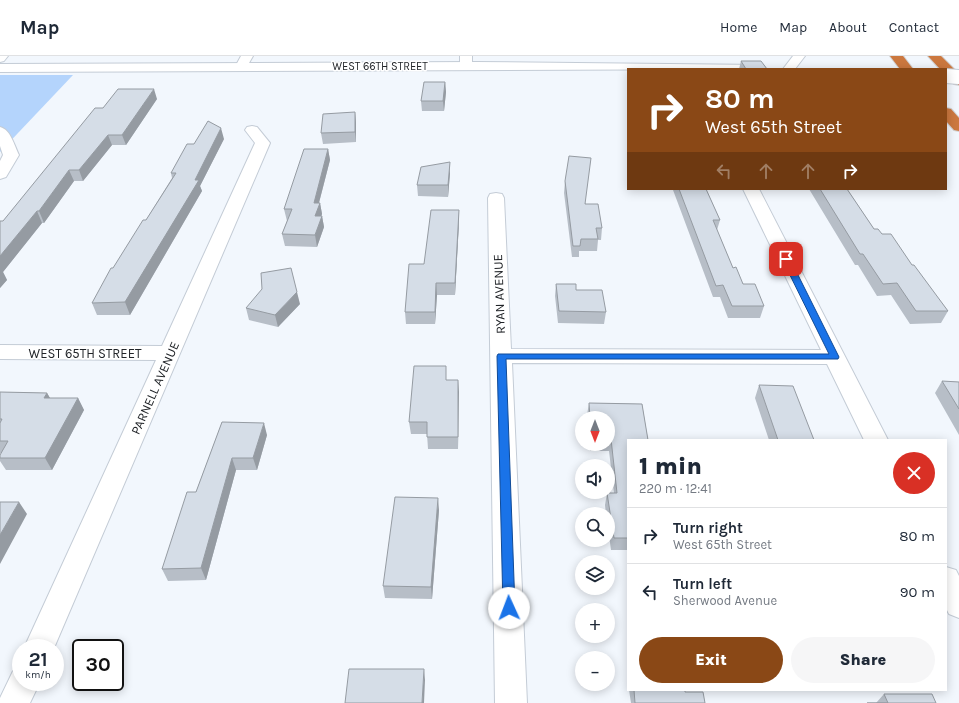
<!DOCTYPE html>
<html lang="en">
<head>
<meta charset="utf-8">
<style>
  body { margin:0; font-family:Karla,sans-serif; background:#f6f6f7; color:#1f2937; height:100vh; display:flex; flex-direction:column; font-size:15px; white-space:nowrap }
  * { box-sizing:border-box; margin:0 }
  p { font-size:13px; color:#747a83 }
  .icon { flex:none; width:22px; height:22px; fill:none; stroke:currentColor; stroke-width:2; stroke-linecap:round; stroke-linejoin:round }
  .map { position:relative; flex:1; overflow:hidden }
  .panel { position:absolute; left:627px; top:383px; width:320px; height:252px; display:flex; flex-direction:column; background:#fff; border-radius:0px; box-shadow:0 2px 10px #0003 }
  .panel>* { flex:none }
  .top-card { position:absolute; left:627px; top:12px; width:320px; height:122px; border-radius:0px; box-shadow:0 2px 10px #0003; background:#8a4816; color:#fff; overflow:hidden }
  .needle { width:26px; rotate:180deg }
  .fabs { position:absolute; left:575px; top:355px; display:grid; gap:8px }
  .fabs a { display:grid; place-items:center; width:40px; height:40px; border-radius:50%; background:#fff; box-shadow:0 2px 10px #0003; font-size:20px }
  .speed { position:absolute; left:12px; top:583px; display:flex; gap:8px; font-size:20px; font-weight:700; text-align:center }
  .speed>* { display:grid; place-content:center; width:52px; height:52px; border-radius:50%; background:#fff; box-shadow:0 2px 10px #0003; line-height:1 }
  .speed small { font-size:10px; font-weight:400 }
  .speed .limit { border:2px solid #111; border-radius:6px; background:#fff; color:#111 }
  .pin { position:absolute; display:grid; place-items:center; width:34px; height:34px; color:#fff; margin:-17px; border-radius:8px; box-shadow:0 2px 6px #0006 }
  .me { position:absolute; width:44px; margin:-22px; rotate:358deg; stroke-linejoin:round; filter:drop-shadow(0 0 3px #0008) }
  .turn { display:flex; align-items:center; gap:14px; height:84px; padding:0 12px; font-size:18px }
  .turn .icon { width:52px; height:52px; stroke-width:2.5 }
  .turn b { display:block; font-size:28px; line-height:34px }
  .lanes { display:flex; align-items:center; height:38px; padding:0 12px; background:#0003; justify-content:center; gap:20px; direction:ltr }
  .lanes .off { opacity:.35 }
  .round { display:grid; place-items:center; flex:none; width:42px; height:42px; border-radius:21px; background:#f6f6f7 }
  .headline { display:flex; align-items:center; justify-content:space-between; height:68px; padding:0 12px }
  h1 { font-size:24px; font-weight:800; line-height:30px }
  .button { display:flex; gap:8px; margin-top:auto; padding:8px 12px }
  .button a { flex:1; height:46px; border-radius:24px; background:#8a4816; color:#fff; font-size:16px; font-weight:800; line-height:46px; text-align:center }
  .button a+a { background:#f6f6f7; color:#1f2937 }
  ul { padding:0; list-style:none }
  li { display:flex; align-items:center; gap:12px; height:56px; padding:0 12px; border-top:1px solid #e0e1e3 }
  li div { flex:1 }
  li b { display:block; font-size:15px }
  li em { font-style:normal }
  header { display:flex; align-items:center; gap:24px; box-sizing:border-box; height:56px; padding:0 20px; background:#fff; border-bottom:1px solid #e0e1e3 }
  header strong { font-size:19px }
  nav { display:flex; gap:22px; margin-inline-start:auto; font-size:14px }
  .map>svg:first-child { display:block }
</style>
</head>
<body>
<header>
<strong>Map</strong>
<nav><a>Home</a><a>Map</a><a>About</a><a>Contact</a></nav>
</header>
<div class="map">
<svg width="959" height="647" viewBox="0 0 959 647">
  <rect width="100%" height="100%" fill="#f2f7fd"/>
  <!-- green -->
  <path fill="#b4d4fc" d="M 0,19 L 73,19 L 0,96 Z"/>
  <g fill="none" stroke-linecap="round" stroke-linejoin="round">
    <!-- street casing -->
    <g stroke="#c4ccd6" stroke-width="2">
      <path id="street" d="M 0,0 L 8,0 L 4,5 L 0,6 Z
        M 241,0 L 253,0 L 245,14 L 237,14 L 235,11 Z
        M 460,0 L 472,0 L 472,10 L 470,13 L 462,13 L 460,10 Z
        M 252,70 L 257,71 L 270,87 L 54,592 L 24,592 L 156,304 L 0,303 L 0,289 L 162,290 L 255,87 L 245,74 L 247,71 Z
        M 0,71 C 11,74 14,89 19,99 L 6,121 L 0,123 L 0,105 L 3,99 L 0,90 Z
        M 743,133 L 759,133 L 888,384 L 864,384 L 827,308 L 512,307 L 527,647 L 495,647 L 488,142 L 490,138 L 496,137 L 502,138 L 504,142 L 511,293 L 821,294 Z
        M 946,511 L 956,514 L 959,520 L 959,562 L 949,558 L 946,552 Z
        M 21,612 L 21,626 L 40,626 L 30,647 L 0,647 L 0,642 L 13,615 Z"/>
    </g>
    <!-- secondary casing -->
    <g stroke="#c4ccd6" stroke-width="2">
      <path id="secondary" d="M 793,0 L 805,0 L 795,13 L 783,13 Z
        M 475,6 L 760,9 L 764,10 L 766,13 L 0,16 L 0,8 Z"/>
    </g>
    <!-- highway casing -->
    <g stroke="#d3d3d4" stroke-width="2">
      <path id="highway" d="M 890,0 L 903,0 L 913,13 L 900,13 Z
        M 928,0 L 941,0 L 959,18 L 959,29 L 954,28 L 946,19 L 946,13 L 940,13 Z
        M 946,52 L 951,53 L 959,62 L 959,75 L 954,74 L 946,65 Z"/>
    </g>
    <!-- street -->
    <use href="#street" fill="#fff" fill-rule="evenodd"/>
    <!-- secondary -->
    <use href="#secondary" fill="#fff" fill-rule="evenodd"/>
    <!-- highway -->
    <use href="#highway" fill="#cc783f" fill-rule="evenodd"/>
    <!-- secondary-bridge casing -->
    <g stroke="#c4ccd6" stroke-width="16" stroke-linecap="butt">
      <path id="secondary-bridge" d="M 946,20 L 959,21"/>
    </g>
    <!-- secondary-bridge -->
    <use href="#secondary-bridge" stroke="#fff" stroke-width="14"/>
  </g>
  <!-- wall -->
  <path fill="#b7bec7" d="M 741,5 L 767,13 L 739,13 Z
    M 445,26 L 446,36 L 444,55 L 422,55 L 421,45 Z
    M 157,43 L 126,89 L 112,89 L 83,125 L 74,125 L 44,167 L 42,167 L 3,216 L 7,224 L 0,232 L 3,165 L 103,52 Z
    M 355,56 L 356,67 L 356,86 L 323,88 L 321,77 Z
    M 224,83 L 200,130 L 202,135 L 130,259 L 97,259 L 92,247 L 113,212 L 146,164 L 172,122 L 171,117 L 194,88 Z
    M 328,93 L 330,104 L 319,147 L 320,147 L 322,158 L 321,160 L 322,160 L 324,171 L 317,191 L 285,190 L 282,178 L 287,165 L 284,153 Z
    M 450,117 L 448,141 L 418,140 L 417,129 Z
    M 565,125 L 586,148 L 602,172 L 601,184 L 598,184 L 597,195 L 579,195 L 579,201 L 572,201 L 564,137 Z
    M 666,133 L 706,133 L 720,164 L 717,174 L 733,212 L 743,228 L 764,250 L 760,262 L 728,262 L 720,241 L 713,241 L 673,134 L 667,134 Z
    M 809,133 L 847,133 L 874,173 L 882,178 L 912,209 L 948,255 L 941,267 L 910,268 L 891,239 L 877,240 L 858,209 L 855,209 Z
    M 459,154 L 459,166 L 455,239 L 437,239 L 435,268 L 406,268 L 405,256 L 424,208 Z
    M 556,228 L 576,234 L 606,256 L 604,268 L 558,267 L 555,240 Z
    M 300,248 L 278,271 L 249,264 L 246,252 Z
    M 447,324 L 458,324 L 458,393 L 428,393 L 427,378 L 411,378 L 409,366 Z
    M 942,325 L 959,326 L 959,379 L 935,337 Z
    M 759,329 L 814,384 L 769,384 L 755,342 Z
    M 0,336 L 47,337 L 50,342 L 78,342 L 84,354 L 52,414 L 6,414 L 0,405 L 0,399 L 1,397 L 0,397 Z
    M 589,347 L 642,348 L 648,384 L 628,384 L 628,496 L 628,494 L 611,494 L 608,472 L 608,458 L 606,458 L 605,449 L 607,437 L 614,437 L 609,395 L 590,395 L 590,388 L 608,388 L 608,362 L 588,362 L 587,359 Z
    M 222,366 L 267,379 L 257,414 L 236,414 L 206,524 L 168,525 L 162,513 L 196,436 Z
    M 439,454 L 432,543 L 385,542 L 383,530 Z
    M 629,634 L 685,634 L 685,636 L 705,647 L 631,647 Z
    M 884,638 L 936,647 L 876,647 Z"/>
  <!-- shaded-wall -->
  <path fill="#959ba2" d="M 445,26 L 446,36 L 444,55 L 443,45 Z
    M 154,33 L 157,43 L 126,89 L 122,79 Z
    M 355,56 L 356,67 L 356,86 L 355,76 Z
    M 221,72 L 224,83 L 200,130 L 202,135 L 130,259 L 125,246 Z
    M 108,79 L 112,89 L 83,125 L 79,114 Z
    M 328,93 L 330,104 L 316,158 L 314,147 Z
    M 450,106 L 450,117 L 448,141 L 448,129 Z
    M 69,114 L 74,125 L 44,167 L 39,155 Z
    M 320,147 L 322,158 L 317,171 L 315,160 Z
    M 459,154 L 459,166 L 455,239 L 455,227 Z
    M 37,155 L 42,167 L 3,216 L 7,224 L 0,232 L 0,200 Z
    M 322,160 L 324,171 L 317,191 L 315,179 Z
    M 436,227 L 437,239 L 435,268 L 435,256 Z
    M 297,236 L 300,248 L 278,271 L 275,259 Z
    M 458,324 L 459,336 L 458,393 Z
    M 47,337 L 54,349 L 44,342 Z
    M 78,342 L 84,354 L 52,414 L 45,402 Z
    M 264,367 L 267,379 L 257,414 L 253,402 Z
    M 232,402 L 236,414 L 206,524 L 201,512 Z
    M 438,442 L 439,454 L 432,543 L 431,531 Z
    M 19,446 L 27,458 L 0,508 L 0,479 Z
    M 424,613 L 425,624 L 424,647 L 422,647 Z"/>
  <!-- building -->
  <path fill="#d5dde7" stroke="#959ba2" d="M 741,5 L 761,5 L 767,13 L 746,13 Z
    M 424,26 L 445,26 L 443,45 L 421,45 Z
    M 118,33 L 154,33 L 122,79 L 108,79 L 79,114 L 69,114 L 39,155 L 37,155 L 0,200 L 0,165 L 3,165 L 95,52 L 103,52 Z
    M 355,56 L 355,76 L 321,77 L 323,58 Z
    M 208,65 L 221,72 L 195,124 L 199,124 L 125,246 L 92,247 L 111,212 L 113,212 L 143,164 L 146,164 L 176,117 L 171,117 L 187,88 L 194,88 Z
    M 304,93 L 328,93 L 314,147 L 320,147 L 315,160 L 322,160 L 315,179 L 282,178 L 292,153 L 284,153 Z
    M 569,100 L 591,102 L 585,148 L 598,148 L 602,172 L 596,172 L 598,183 L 581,183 L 580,190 L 573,190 L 565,125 Z
    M 450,106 L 448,129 L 417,129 L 421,111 Z
    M 679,133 L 706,133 L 720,164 L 713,164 L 733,212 L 736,211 L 743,228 L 755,228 L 764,250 L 732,250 L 723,229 L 716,230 Z
    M 820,133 L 847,133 L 874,173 L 878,173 L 882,178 L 891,178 L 912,209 L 914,209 L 948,255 L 916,255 L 897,227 L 883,228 L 863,198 L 860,198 Z
    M 431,154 L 459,154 L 455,227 L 436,227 L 435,256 L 405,256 L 409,208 L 424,208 Z
    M 291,212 L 297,236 L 275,259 L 246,252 L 262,233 L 261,217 Z
    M 556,228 L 576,228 L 576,234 L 602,234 L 606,256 L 559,255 Z
    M 414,310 L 446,310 L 446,324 L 458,324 L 458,381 L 427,381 L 427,366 L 409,366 Z
    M 942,325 L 959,326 L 959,353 Z
    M 759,329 L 793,330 L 814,384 L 778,384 Z
    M 0,336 L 47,337 L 44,342 L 78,342 L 45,402 L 0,402 L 0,399 L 8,385 L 0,385 L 0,367 L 2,363 L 0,363 Z
    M 589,347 L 642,348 L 648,384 L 628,384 L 628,482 L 614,482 L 607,437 L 617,437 L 611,383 L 608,383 L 608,362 L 590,362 Z
    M 222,366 L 264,367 L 253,402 L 232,402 L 201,512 L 162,513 L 187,436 L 196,436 Z
    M 395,441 L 438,442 L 431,531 L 383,530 Z
    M 0,446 L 19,446 L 0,479 Z
    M 349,613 L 424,613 L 422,647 L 345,647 Z
    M 634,634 L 685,634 L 685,636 L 703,636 L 705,647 L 635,647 Z
    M 884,638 L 932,638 L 936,647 L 867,647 L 888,647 Z"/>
  <!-- route -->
  <path fill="#1a73e8" stroke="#114b97" d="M 784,201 L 786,201 L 790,203 L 839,301 L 838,303 L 506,303 L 515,552 L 513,556 L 509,558 L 505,556 L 503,552 L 497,300 L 498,298 L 829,298 L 782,203 Z"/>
  <g text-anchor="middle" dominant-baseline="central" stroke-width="3" stroke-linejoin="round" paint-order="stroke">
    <!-- far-street labels -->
    <g font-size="11" fill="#212428" stroke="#fff">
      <text x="380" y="10">WEST 66TH STREET</text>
    </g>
    <!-- street labels -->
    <g font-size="13" fill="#212428" stroke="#fff">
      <text transform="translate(499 238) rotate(-92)">RYAN AVENUE</text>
      <text x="85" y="297">WEST 65TH STREET</text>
      <text transform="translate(155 332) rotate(-66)">PARNELL AVENUE</text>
    </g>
  </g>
</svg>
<div class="fabs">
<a><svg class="needle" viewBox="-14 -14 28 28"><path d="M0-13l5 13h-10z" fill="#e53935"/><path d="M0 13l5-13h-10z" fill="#747a83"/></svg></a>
<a><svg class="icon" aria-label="sound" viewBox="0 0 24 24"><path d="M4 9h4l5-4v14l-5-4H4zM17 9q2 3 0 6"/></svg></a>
<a><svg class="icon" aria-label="search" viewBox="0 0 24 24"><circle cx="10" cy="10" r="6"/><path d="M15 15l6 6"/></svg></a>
<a><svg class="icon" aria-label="layers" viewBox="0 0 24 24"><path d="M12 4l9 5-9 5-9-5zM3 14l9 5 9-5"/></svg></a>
<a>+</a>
<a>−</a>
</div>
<div class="speed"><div>21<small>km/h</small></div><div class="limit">30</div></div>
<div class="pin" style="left:786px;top:203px;background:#d93025"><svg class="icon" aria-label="arrive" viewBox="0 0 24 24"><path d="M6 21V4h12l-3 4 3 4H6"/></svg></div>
<svg class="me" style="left:509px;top:552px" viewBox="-20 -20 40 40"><circle r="19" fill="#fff"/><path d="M0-13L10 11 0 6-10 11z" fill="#1a73e8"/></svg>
<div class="top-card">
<div class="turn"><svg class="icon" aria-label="right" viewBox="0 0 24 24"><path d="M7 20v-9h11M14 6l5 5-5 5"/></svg><div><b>80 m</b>West 65th Street</div></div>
<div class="lanes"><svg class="icon off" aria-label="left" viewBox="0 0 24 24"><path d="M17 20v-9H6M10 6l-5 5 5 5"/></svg><svg class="icon off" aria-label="ahead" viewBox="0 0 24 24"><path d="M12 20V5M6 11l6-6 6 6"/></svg><svg class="icon off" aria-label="ahead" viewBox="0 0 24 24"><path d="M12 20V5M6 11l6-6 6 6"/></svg><svg class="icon" aria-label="right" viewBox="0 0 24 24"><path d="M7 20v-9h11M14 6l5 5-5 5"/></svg></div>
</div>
<section class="panel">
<div class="headline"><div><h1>1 min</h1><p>220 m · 12:41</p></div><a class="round" style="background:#d93025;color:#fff"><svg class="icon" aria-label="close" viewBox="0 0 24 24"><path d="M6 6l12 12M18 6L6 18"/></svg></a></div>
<ul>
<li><svg class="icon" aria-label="right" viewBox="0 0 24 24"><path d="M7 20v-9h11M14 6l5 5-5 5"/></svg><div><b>Turn right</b><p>West 65th Street</p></div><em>80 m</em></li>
<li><svg class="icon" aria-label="left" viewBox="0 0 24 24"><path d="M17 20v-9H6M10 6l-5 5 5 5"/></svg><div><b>Turn left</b><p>Sherwood Avenue</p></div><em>90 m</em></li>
</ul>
<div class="button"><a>Exit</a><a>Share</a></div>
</section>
</div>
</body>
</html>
